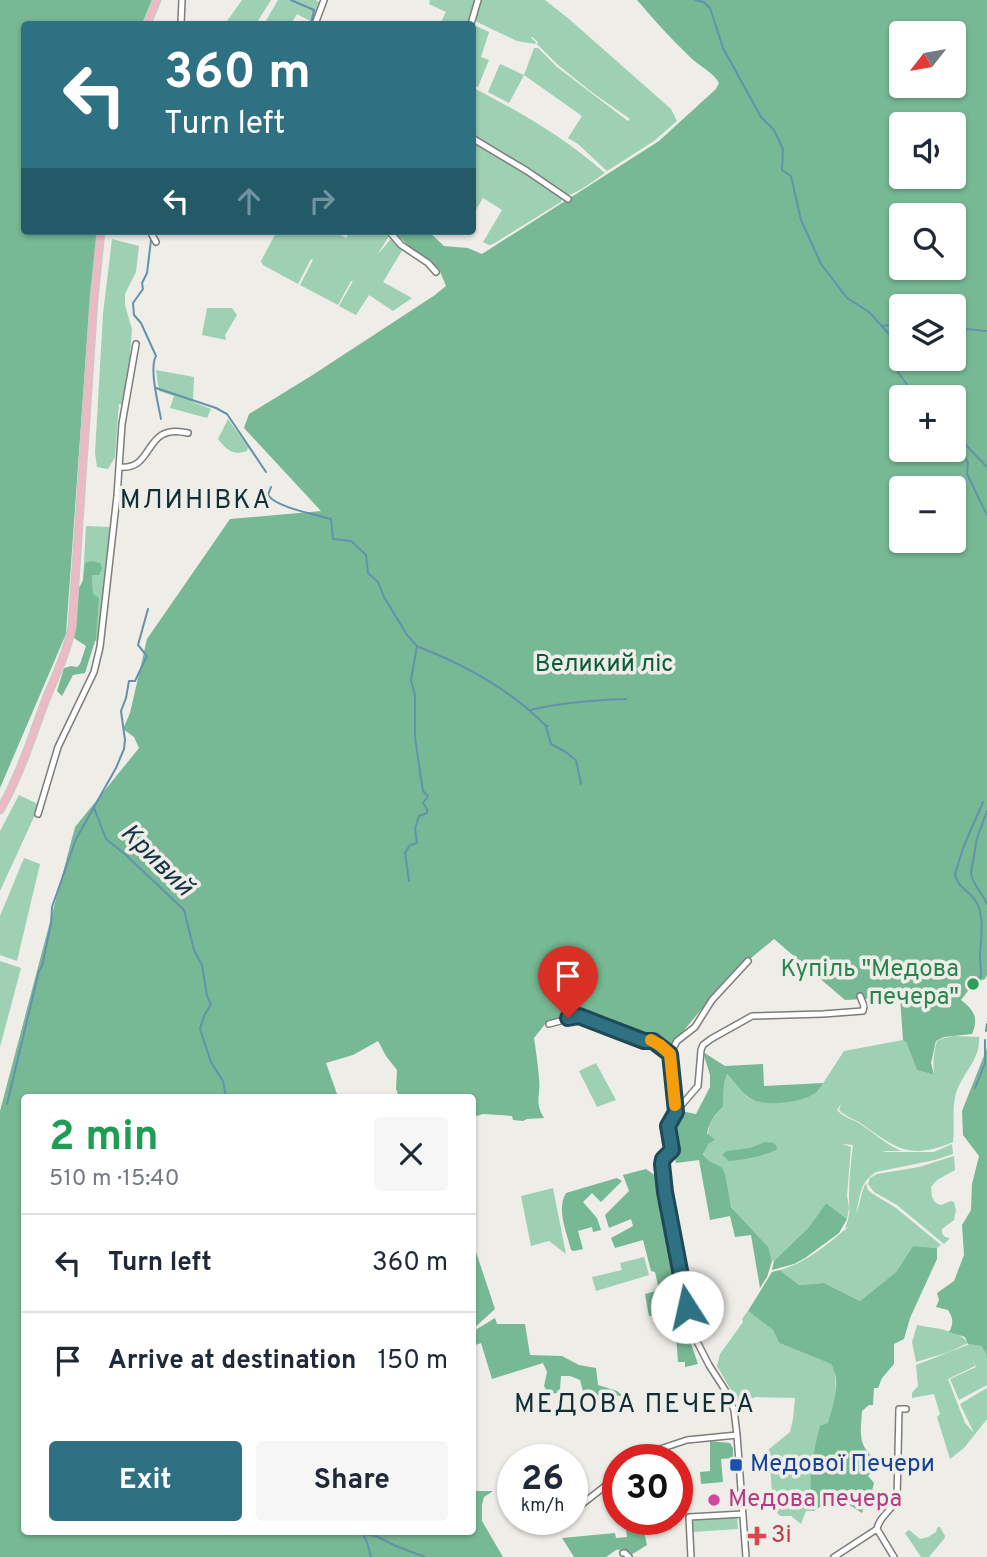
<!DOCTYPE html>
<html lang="en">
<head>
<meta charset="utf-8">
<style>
  body { margin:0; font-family:Overpass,sans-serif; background:#f6f6f7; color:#1f2937; height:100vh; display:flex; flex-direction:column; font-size:26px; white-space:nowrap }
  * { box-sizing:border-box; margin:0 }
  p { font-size:23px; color:#747a83 }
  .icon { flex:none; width:38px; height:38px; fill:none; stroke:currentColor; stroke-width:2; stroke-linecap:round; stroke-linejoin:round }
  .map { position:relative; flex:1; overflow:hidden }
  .side { position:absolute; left:21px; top:1094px; width:455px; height:441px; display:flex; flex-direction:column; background:#fff; border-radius:7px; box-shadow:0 2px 5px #0004 }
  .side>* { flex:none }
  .banner { position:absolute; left:21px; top:21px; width:455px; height:214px; border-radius:7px; box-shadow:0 2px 5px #0004; background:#2e7183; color:#fff; overflow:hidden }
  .needle { width:46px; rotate:239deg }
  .controls { position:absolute; left:889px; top:21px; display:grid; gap:14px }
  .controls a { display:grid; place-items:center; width:77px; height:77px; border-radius:7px; background:#fff; box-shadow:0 2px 5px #0004; font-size:35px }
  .speed { position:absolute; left:497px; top:1444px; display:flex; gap:14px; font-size:35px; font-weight:700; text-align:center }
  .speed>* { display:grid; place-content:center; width:91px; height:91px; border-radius:50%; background:#fff; box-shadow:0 2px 5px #0004; line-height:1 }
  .speed small { font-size:18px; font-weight:400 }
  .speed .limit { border:10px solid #d22; background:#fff; color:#111 }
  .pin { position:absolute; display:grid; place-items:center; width:60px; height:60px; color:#fff; margin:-72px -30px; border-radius:50% 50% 50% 0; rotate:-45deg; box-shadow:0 0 7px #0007 }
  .pin .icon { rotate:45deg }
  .me { position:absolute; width:77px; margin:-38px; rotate:350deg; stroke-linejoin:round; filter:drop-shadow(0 0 5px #0008) }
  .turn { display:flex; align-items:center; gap:24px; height:147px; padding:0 28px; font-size:32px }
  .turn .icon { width:91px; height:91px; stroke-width:2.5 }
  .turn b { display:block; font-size:49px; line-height:60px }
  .lanes { display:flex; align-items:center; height:66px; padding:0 28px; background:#0003; justify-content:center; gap:35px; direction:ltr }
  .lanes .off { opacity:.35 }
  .round { display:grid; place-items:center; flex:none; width:74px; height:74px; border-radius:7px; background:#f6f6f7 }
  .head { display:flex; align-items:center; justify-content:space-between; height:119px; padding:0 28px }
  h1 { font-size:42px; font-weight:700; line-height:52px; color:#1e9e55 }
  .primary-button { display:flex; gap:14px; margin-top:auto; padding:14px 28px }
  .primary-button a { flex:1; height:80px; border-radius:7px; background:#2e7183; color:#fff; font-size:28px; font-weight:700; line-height:80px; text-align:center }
  .primary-button a+a { background:#f6f6f7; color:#1f2937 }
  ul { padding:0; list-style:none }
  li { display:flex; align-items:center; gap:21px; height:98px; padding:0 28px; border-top:2px solid #e0e1e3 }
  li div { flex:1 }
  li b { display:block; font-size:26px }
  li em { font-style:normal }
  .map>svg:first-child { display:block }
</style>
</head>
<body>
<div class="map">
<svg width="987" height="1557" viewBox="0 0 987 1557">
  <rect width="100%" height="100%" fill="#eeede8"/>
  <!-- green -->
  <path fill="#9ed0b3" d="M 242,0 L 271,0 L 256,24 L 225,24 Z
    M 278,0 L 316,0 L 319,2 L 312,22 L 297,14 L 291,24 L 264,24 Z
    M 430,0 L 476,0 L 469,24 L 445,24 L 441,22 L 446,12 L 429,4 Z
    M 480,0 L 545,0 L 569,19 L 671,109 L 677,121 L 654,141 L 607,171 L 578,144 L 568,138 L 582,116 L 524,75 L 534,48 L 538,48 L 557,67 L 628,121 L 630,119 L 593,93 L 558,65 L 537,44 L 538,42 L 532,37 L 531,38 L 536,42 L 535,44 L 517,41 L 477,22 L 475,17 Z
    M 476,26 L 489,32 L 481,57 L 489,60 L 478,87 L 472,84 L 473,31 Z
    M 500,64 L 524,75 L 509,103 L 488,92 Z
    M 472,87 C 520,112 564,137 605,173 C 593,181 580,192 566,196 L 473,136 Z
    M 473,139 L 561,196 L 562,199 L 561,202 L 493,244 L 489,245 L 483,242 L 502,210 L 483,198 L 473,215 Z
    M 277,231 L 333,231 L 346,238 L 349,233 L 346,231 L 385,231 L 389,236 L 377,255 L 391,239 L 403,249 L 383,282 L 412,298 L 393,311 L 369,295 L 356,315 L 339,306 L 353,281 L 351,281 L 338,305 L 300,285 L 313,260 L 311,259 L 298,284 L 263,265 L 261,261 Z
    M 112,239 L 139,246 L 136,272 L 125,294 L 125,305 L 132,329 L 129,368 L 130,368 L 123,405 L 119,404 L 115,457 L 108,469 L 97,467 L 95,453 L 103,314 Z
    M 207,308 L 232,308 L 237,315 L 225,335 L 226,340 L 202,335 Z
    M 156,370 L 194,377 L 193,402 L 211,409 L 207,418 L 170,408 L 174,396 L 159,391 Z
    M 228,419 L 248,447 L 247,451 C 232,456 227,450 218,439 Z
    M 86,526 L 111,527 L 99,642 L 77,635 L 81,615 Z
    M 19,795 L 38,804 L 34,817 L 0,891 L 0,831 Z
    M 24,858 L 40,864 L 17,961 L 0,955 L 0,916 Z
    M 0,961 L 21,968 L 0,1047 Z
    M 954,1036 L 979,1037 C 981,1061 958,1077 955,1098 C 952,1112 955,1127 953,1142 C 910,1160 897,1149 862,1124 C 855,1119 846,1117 839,1110 L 841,1104 L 837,1110 C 843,1117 849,1118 857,1122 C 872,1131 885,1144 901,1151 L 882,1151 L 885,1152 L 934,1152 L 952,1144 L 953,1154 L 935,1160 L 876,1172 C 859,1183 861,1195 856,1213 C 861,1204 860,1193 866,1183 L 868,1190 L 873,1194 L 896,1208 L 941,1245 L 937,1248 L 913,1246 L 896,1272 L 860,1301 L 824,1283 L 799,1285 L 780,1270 C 806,1263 828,1244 848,1227 L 845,1228 C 851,1213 849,1211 849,1196 C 849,1179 851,1162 853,1145 L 842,1144 L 851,1147 L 847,1196 L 849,1208 L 847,1219 L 826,1203 L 809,1227 L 774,1261 L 772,1261 C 765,1239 746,1226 733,1209 C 726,1200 727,1179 722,1167 L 709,1161 L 703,1153 L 709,1143 C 706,1127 712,1118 723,1107 L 724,1084 L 727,1074 L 742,1089 L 747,1097 L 752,1100 L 782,1103 L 818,1091 L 844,1051 L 903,1040 L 906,1042 L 917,1070 L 934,1075 C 933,1063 933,1054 937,1041 L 944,1038 Z
    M 596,1063 L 616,1100 L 597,1107 L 579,1071 Z
    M 954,1156 L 955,1170 L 937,1180 L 931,1187 C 932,1196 931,1202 941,1205 L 951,1201 L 954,1202 L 956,1210 L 954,1220 L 942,1229 L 942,1233 L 945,1237 L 950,1238 L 944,1244 L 897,1205 L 874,1192 L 868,1184 L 870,1178 L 877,1174 L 919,1167 Z
    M 553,1188 L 566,1254 L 549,1241 L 531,1246 L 521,1196 Z
    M 644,1257 L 649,1275 L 596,1291 L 592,1277 L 622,1270 L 620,1263 Z
    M 748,1311 L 773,1330 L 779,1343 L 831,1364 L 835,1370 L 836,1396 L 811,1500 L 813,1511 L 806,1511 L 801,1524 L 791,1516 L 780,1516 L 773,1508 L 769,1449 L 790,1432 L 793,1419 L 795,1398 L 755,1397 L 739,1404 L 717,1366 L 720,1354 L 743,1322 L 742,1319 Z
    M 917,1325 C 932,1328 960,1330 968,1343 L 949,1352 L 916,1362 L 912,1342 Z
    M 970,1344 L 981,1346 L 987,1355 L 987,1385 L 959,1400 L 950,1379 L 976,1367 L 970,1356 L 975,1366 L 948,1379 L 965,1423 L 974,1433 L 960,1404 L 987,1388 L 987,1419 L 964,1448 L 950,1459 L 937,1417 L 940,1414 L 934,1394 L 912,1398 L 912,1393 L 918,1386 L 916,1365 Z
    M 737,1516 L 738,1529 L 692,1532 L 692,1519 Z
    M 939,1527 L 940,1527 L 945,1536 L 944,1539 L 929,1557 L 921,1557 L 905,1533 L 909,1530 L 920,1539 L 928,1537 L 936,1532 L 937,1528 Z"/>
  <!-- forest -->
  <path fill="#77b994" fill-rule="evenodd" d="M 0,0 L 152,0 L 142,24 L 24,24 L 24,231 L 98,231 L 90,299 L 66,634 L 0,788 Z
    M 637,0 L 987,0 L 987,975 L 985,979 L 974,983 L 961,1000 C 974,1010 979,1018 972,1034 L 944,1037 L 936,1041 L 931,1063 L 934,1075 L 917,1070 L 906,1042 L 903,1040 L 900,997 L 845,1000 L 774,939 L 751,958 L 746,961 L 710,999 L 671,1046 L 667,1048 L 653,1039 L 645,1039 L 579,1016 L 560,1019 L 546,1023 L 534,1038 C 536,1051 538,1065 539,1079 C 541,1095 534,1102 544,1118 L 527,1119 L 523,1121 L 513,1120 L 512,1116 L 483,1114 L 473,1117 L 472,1097 L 399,1097 L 396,1089 L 397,1070 L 386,1056 L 378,1041 L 353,1055 L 326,1063 L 337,1094 L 337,1097 L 24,1097 L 24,1531 L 472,1531 L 473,1491 L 493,1491 L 484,1497 L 482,1505 L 482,1521 L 503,1557 L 0,1557 L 0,1111 L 75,827 L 139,748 L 134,737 L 123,729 L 130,713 L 147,639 L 230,519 L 321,511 L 244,428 L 249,414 L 311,376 L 435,295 L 446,286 L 439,269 L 413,250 L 393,231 L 428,231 L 444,246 L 468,248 L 482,254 L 659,141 L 716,89 L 719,83 C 712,71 700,67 690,57 C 671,39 654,20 637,0 ZM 901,33 L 954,33 L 954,86 L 901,86 ZM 901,124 L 954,124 L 954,177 L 901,177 ZM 901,215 L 954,215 L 954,268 L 901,268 ZM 901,306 L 954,306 L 954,359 L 901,359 ZM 901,397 L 954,397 L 954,450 L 901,450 ZM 901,488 L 954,488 L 954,541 L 901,541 Z
    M 91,561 L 100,563 L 102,568 L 99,575 L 92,575 L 92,585 L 93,594 L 99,598 L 96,638 L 85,673 L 73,675 L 62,696 L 57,691 L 64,668 L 71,666 L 77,667 L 80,664 L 86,646 L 74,638 L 79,588 L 83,580 L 85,563 Z
    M 987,1048 L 987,1355 L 981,1346 L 968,1344 L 965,1337 L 949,1332 C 954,1323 953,1318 948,1310 L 936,1307 L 939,1300 L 937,1293 L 954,1281 L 964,1255 L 962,1225 L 971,1210 L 972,1184 L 979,1156 L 963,1135 L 962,1111 Z
    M 703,1052 L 725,1066 L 763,1064 L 764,1086 L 823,1083 C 822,1085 819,1090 817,1092 C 802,1103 766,1107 751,1099 C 746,1097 733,1080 727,1074 L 724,1084 L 723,1107 C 714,1115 710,1122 707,1133 L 715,1140 L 709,1143 L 703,1154 L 709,1161 L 722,1167 L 725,1174 L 731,1207 L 768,1247 L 772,1261 L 767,1277 L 760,1288 L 751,1235 L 735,1237 L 730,1216 L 710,1220 L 699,1160 L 676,1163 L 669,1130 L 681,1111 L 696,1114 L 710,1087 L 710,1075 Z
    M 765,1142 L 774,1143 L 777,1147 L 776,1150 C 762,1156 744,1160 729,1161 L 722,1155 L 727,1151 L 750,1148 Z
    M 646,1169 L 656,1176 L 676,1280 L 674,1281 L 675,1285 L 677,1286 L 683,1318 L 675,1319 L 673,1312 L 649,1316 L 645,1294 L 659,1290 L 655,1272 L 651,1271 L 643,1240 L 615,1248 L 611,1238 L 633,1226 L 631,1219 L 609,1228 L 605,1215 L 629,1191 L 623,1175 Z
    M 617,1178 L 622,1181 L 601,1202 L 592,1193 L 583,1202 L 597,1218 L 601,1230 L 593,1232 L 592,1227 L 578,1231 L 583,1249 L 574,1251 L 571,1250 C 567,1233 556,1209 566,1193 Z
    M 826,1203 L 847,1219 L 839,1233 L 805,1258 L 794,1264 L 772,1270 L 774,1261 L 809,1227 Z
    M 473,1243 L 495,1309 L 473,1329 Z
    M 913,1246 L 937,1248 L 937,1259 L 910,1318 L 904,1339 L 894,1344 L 894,1364 L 882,1378 L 878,1388 L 874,1388 L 873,1405 L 869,1405 L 862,1411 C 861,1429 857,1445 873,1457 L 873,1470 L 868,1476 L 874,1483 L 871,1495 L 864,1505 L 862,1513 L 845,1502 L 835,1498 L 813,1511 C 807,1484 813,1453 820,1426 L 828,1423 C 833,1405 842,1381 831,1364 L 779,1343 L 773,1330 L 748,1311 L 772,1272 L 780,1270 L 799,1285 L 824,1283 L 860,1301 L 896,1272 Z
    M 495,1318 L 497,1324 L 525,1324 L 530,1355 L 562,1356 L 579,1365 L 596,1368 L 598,1385 L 617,1391 L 623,1396 L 584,1395 L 580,1380 L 570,1376 L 561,1376 L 560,1389 L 557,1393 L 549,1394 L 544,1386 L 547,1372 L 543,1363 L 492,1379 L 481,1343 L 473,1346 L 472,1334 L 477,1329 Z
    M 685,1321 L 686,1329 L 698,1364 L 685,1367 L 685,1362 L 678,1362 L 675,1322 Z
    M 710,1441 L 730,1443 L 733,1448 L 733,1458 L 721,1459 L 723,1482 L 701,1484 L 700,1472 L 710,1471 Z
    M 643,1527 L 647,1545 L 631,1555 L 624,1549 L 616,1550 L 606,1557 L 574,1557 L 562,1538 L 615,1533 L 616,1538 L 627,1537 L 626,1529 Z"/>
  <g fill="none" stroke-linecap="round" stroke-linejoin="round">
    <!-- stream -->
    <path stroke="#6492ad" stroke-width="2" d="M 291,0 L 314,10 L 311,24
      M 695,0 L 704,2 L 710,8 L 723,48 L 761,117 L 774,130 L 783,149 L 782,170 L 791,176 L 801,220 L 821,264 L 847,298 L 869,312 L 890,335 L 890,361 L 908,386 L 919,397
      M 151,240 L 147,273 L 142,283 L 143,289 L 133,303 L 134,315 L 141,323 L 156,356 C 149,368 158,403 161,419
      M 882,326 L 898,324 L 901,325
      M 954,332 L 966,329 L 987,331
      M 156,388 L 216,408 L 227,414 L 266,472
      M 954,432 L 968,463 L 967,474 L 987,515
      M 956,435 L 987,467
      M 271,487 L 268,495 C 277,508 315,514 331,519 L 333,539 L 351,541 L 366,555 L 368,573 L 378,582 L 384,597 L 407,635 L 417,646 L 411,680 L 415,695 L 415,737 L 419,765 L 423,791 L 428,796 L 423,803 L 427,809 L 427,813 L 419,816 L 415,829 L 417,843 L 410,845 L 405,853 L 409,881
      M 419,647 C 465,665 511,690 546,726 L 548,726
      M 531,710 C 562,702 594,700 626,699
      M 546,727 L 551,744 L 564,751 L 576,760 L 581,784
      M 94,808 L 106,839 L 126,855 L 184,910 L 194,950 L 202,965 L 207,996 L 211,1004 L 204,1016 L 200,1029 L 211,1062 L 223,1081 L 226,1097
      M 987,811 L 977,838 L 971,873 C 972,884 983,894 987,904
      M 972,981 L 976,984 L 973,984
      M 969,986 L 974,980 L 981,977 C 981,969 980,962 980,954 C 981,939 985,913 975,900 C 968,890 958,888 955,874 L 963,848 L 983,802
      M 986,1031 L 987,1024
      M 975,1088 L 985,1063 L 985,1040
      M 7,1104 L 39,971 L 42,966 L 51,924 L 52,907 L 76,839 L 116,768 L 124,749 L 125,740 L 121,711 L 126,698 L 129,681 L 135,681 L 147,656 L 138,645 L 148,609
      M 363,1531 L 362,1533 L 367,1542 L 371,1557
      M 363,1534 L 376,1536 L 396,1546 L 425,1557"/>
    <!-- minor casing -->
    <g stroke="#7e7d79" stroke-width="8">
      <path id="minor" d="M 181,24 L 182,0
        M 315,24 L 324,0
        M 471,24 L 478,0
        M 472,138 L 527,171 L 568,199
        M 150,231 L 156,242
        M 389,231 L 401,245 L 428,263 L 436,272
        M 119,467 C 156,471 142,422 188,433
        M 38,814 L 58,747 L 94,672 L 100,647 L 117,496 L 122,424 L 136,344
        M 549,1024 L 579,1016 L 644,1041 L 653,1041 L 670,1054
        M 676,1112 L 670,1054 L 677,1041 L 695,1027 L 712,1000 L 748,961
        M 638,1460 L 654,1451 L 687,1440 L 737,1435
        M 507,1483 L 513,1484
        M 572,1512 L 618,1476
        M 623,1553 L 625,1553 L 629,1557
        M 691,1557 L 689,1517 L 743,1514
        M 746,1557 L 737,1435 L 734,1410 L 727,1393 L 709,1365 L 690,1328 L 665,1192 L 662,1164 L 663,1159 L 672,1150 L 668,1126 L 679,1108 L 698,1086 L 701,1050 L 703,1045 L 711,1039 L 752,1016 L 823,1014 L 863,1011 L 864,1006 L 860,996
        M 834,1557 L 877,1529
        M 894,1557 L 877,1529 C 879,1517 892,1510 897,1499 L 899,1409 L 906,1409"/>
    </g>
    <!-- major casing -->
    <g stroke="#c9c9c8" stroke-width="9">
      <path id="major" d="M 147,24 L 157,0
        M 0,810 C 19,777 31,740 44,704 C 54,679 67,653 72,627 L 94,299 L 101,231"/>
    </g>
    <!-- minor -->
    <use href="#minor" stroke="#fff" stroke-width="5"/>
    <!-- major -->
    <use href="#major" stroke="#efb9c4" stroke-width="6"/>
  </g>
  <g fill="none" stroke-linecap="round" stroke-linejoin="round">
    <!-- route casing -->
    <g stroke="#1e4955" stroke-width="18">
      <path id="route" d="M 568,1018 L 579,1016 L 644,1041 L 653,1041 L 670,1054 L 676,1112 L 668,1126 L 672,1150 L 663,1159 L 662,1164 L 665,1192 L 687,1307"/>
    </g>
    <!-- route -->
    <use href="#route" stroke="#2e7183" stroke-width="12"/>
    <!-- slow -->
    <path stroke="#f59e0b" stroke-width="12" d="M 651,1040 L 660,1045 L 670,1054 L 675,1105"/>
  </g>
  <!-- markers -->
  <circle fill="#2e9e5b" stroke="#eeede8" stroke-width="2.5" cx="973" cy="984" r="7"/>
  <rect fill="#1a4fb4" stroke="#eeede8" stroke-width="2.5" x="729" y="1458" width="14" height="14" rx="3.5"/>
  <circle fill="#d1479c" stroke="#eeede8" stroke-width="2.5" cx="714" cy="1500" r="7"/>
  <path fill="#e0444e" stroke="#eeede8" stroke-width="2.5" d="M753.5 1525.5h7v7h7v7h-7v7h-7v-7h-7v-7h7z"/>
  <g text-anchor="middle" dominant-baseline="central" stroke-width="7" stroke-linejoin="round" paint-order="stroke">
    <!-- park labels -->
    <g font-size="24" fill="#0b5d3a" stroke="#eeede8">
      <text x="604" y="665">Великий ліс</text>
    </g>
    <!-- leisure labels -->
    <g font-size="24" fill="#27864d" stroke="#eeede8" text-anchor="end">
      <text x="959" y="970">Купіль "Медова<tspan x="959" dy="28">печера"</tspan></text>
    </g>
    <!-- transit labels -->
    <g font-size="24" fill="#164399" stroke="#eeede8" text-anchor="start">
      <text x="750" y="1465">Медової Печери</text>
    </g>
    <!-- hotel labels -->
    <g font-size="24" fill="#b23c85" stroke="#eeede8" text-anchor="start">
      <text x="728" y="1500">Медова печера</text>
    </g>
    <!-- health labels -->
    <g font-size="24" fill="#be3a42" stroke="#eeede8" text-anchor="start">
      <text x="771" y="1536">3і</text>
    </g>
    <!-- neighbourhood labels -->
    <g font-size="26" letter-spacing="2" fill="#0f2e37" stroke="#eeede8">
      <text x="196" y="501">МЛИНІВКА</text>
      <text x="635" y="1405">МЕДОВА ПЕЧЕРА</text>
    </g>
    <!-- water labels -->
    <g font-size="26" font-style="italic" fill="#153344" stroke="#eeede8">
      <text transform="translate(156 861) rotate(45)">Кривий</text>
    </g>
  </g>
</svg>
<div class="controls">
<a><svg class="needle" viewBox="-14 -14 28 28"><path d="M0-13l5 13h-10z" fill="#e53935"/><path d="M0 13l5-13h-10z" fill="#747a83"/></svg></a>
<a><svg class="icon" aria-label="sound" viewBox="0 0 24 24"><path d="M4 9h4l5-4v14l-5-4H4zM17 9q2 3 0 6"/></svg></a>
<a><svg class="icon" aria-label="search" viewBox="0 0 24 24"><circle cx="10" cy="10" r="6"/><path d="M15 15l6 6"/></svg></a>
<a><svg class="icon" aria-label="layers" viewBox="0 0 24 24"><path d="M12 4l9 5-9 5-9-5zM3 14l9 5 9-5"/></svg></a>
<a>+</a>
<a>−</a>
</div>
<div class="speed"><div>26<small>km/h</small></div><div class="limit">30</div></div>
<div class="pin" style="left:568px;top:1018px;background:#d93025"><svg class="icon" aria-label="arrive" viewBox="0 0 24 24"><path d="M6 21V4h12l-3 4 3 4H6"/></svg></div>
<svg class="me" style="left:687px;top:1307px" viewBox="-20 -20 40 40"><circle r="19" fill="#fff"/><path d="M0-13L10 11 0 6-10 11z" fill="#2e7183"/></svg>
<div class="banner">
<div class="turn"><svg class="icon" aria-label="left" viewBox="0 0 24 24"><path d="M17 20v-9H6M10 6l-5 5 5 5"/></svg><div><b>360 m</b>Turn left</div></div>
<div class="lanes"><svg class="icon" aria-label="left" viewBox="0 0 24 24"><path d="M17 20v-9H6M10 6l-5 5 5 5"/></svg><svg class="icon off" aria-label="ahead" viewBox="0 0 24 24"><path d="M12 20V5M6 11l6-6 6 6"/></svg><svg class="icon off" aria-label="right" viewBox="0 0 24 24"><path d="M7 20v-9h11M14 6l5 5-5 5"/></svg></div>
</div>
<section class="side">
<div class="head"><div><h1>2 min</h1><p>510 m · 15:40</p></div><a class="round"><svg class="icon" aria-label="close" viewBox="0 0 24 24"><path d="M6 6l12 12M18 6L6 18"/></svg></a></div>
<ul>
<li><svg class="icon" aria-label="left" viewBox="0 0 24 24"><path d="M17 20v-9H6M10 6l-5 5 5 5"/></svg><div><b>Turn left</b></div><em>360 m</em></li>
<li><svg class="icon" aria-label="arrive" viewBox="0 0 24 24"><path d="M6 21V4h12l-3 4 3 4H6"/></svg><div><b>Arrive at destination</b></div><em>150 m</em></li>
</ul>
<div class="primary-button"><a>Exit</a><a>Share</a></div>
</section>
</div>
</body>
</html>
